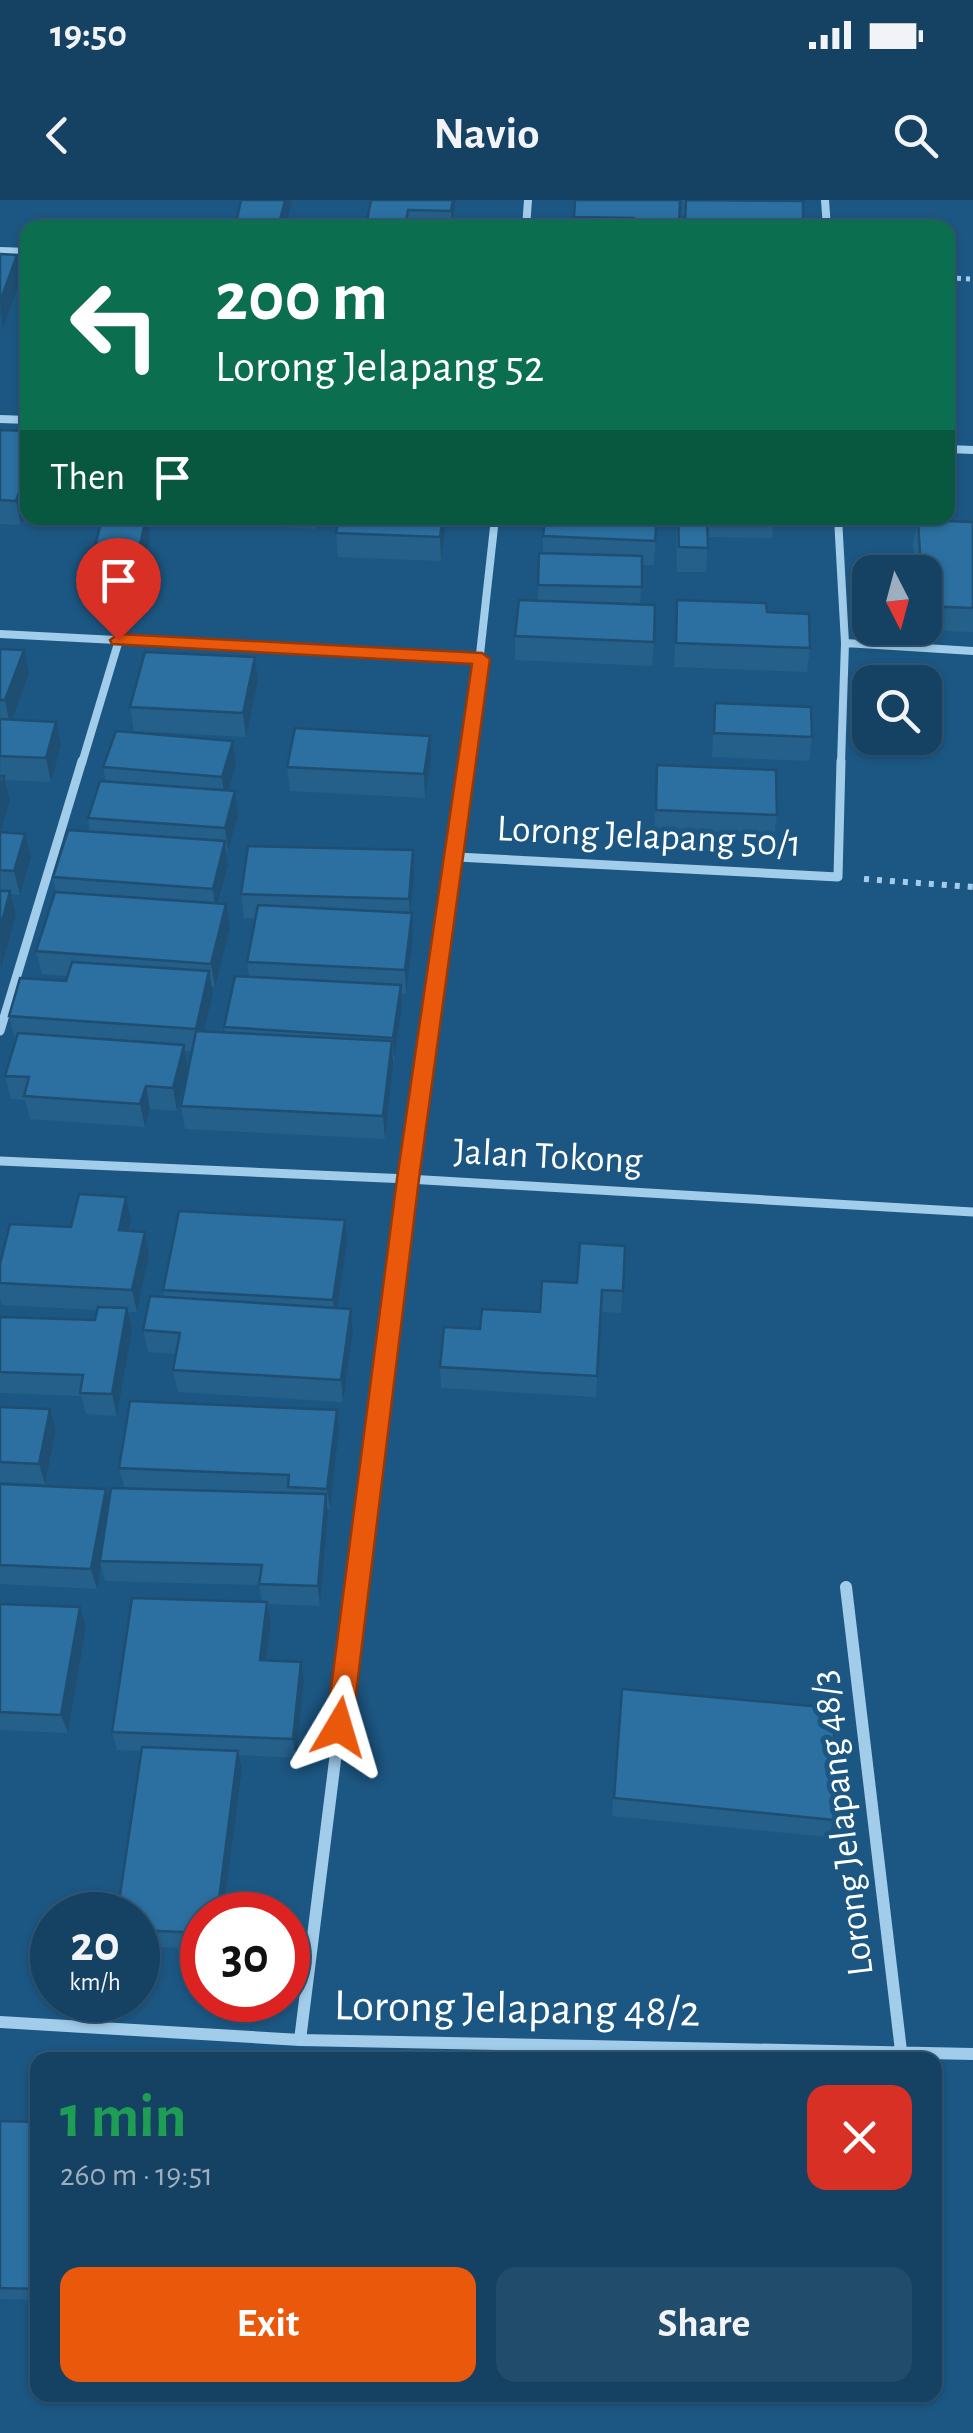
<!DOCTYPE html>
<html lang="en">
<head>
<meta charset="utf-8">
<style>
  body { margin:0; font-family:"Alegreya Sans",sans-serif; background:#224c6b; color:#f1f3f6; height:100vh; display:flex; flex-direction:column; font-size:38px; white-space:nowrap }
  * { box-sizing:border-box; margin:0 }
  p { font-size:32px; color:#9dafbe }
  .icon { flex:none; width:55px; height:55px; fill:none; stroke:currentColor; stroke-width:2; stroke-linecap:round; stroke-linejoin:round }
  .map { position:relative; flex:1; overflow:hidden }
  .sheet { position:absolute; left:30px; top:1852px; width:912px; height:350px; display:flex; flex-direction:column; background:#154162; border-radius:20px; box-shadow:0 2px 8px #0004,0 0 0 2px #345a77 }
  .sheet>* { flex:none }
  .banner { position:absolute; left:20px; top:20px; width:935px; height:305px; border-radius:20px; box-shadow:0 2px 8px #0004,0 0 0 2px #345a77; background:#0b6e4f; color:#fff; overflow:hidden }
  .needle { width:65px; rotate:174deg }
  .tools { position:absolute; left:852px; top:355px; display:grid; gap:20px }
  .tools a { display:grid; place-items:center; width:90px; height:90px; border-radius:20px; background:#154162; box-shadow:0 2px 8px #0004,0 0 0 2px #345a77; font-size:50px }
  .speed { position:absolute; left:30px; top:1692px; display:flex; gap:20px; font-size:50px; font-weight:700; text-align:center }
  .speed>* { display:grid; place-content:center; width:130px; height:130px; border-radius:50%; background:#154162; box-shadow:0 2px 8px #0004,0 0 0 2px #345a77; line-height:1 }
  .speed small { font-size:25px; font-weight:400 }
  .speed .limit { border:15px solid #d22; background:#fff; color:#111 }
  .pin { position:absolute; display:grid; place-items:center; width:85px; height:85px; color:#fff; margin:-102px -42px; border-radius:50% 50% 50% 0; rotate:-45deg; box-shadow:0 0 10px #0007 }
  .pin .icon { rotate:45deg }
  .me { position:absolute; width:110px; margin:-55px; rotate:7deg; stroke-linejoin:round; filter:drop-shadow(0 0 8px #0008) }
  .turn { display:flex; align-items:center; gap:35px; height:210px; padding:0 30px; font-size:45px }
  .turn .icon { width:130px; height:130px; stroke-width:2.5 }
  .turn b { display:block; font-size:70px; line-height:85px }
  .then { display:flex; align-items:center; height:95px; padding:0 30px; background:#0003; gap:20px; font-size:38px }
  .round { display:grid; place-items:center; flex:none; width:105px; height:105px; border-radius:20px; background:#224c6b }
  .headline { display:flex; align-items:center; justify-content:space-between; height:170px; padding:0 30px }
  h1 { font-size:60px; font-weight:700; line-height:75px; color:#1e9e55 }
  .action { display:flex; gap:20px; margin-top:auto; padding:20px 30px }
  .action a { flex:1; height:115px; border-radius:20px; background:#ea580c; color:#fff; font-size:40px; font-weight:700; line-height:115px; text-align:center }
  .action a+a { background:#224c6b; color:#f1f3f6 }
  .status { display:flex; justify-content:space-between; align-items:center; height:70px; padding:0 50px; background:#154162; direction:ltr }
  .status svg { height:28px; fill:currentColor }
  header { display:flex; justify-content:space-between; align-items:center; height:130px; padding:0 30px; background:#154162; font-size:45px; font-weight:700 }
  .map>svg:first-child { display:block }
</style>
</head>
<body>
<div class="status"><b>19:50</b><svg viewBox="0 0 49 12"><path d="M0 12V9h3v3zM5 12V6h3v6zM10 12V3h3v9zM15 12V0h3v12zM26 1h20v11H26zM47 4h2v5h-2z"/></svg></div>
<header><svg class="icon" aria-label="back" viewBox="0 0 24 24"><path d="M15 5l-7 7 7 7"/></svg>Navio<svg class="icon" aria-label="search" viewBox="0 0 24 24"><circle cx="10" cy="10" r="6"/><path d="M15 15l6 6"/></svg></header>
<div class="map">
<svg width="973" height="2233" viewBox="0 0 973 2233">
  <rect width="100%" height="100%" fill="#1c5783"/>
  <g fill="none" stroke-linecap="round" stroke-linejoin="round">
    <!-- path-far1 -->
    <path stroke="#a1cdeb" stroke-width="5" stroke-dasharray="4 5" stroke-linecap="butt" d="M 948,78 L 973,79"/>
    <!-- path -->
    <path stroke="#a1cdeb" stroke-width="6" stroke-dasharray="5 8" stroke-linecap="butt" d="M 864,679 L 973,687"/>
    <!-- street-far2 -->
    <path stroke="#a1cdeb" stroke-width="8" d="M 825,0 L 827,28
      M 526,28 L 528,0
      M 0,51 L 28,52
      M 0,219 L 28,220
      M 948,249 L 973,250
      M 838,318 L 845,443 L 841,563
      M 0,434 L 482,459
      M 845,443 L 973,451
      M 82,563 L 119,440
      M 468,563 L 495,318"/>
    <!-- street-far1 -->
    <path stroke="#a1cdeb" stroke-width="9" d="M 457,657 L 838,677 L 841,561
      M 0,831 L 82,561
      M 0,961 L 408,979 L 973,1012
      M 369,1291 L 408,979 L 468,561"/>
    <!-- street -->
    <path stroke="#a1cdeb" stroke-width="12" d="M 846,1387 L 901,1851
      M 0,1822 L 300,1840 L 973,1854
      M 300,1840 L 369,1289"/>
  </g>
  <!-- wall -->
  <path fill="#25608a" d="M 241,0 L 286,28 L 236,28 L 236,23 Z
    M 371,0 L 456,0 L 453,28 L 366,28 Z
    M 575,0 L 679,26 L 679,28 L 574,28 Z
    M 683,0 L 801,0 L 803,1 L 803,28 L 684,28 L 685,16 L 682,15 Z
    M 0,230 L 28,231 L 21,325 L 0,324 Z
    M 265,318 L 319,318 L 316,329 L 266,326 Z
    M 657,318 L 654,365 L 642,365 L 640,405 L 654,442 L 652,466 L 515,460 L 515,436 L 538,401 L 539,353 L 543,353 L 543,336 Z
    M 676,318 L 774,318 L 772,338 L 708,337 L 706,372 L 677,372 Z
    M 918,320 L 973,322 L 973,432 L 919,430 L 919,428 L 925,428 L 925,372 L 915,372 L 913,344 Z
    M 336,333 L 445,333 L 441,361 L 338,357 Z
    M 150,337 L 137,400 L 92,399 L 88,375 Z
    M 677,400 L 767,412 L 810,448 L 807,472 L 674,467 Z
    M 0,449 L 29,474 L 12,520 L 61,546 L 51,582 L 5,580 L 10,600 L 1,632 L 31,658 L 20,695 L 11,694 L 16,715 L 1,769 Z
    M 255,457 L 258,481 L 246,537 L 134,531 L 130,507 Z
    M 715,503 L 812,537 L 809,561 L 712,557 Z
    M 233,541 L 236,565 L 228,590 L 238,615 L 228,652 L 227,652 L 228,665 L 219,704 L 230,728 L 215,787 L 212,787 L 213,794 L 204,832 L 225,833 L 224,827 L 249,776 L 247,762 L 256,718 L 244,718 L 241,694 L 413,650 L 414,674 L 411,713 L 413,737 L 406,794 L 401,793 L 402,809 L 394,861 L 393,861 L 385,939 L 185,929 L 181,906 L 192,851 L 185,851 L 188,869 L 177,911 L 150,909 L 145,927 L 30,919 L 25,900 L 11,899 L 5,876 L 16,839 L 15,839 L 9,816 L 66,781 L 68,776 L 42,774 L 36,751 L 56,692 L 53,677 L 90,631 L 88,618 L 106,582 L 103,567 Z
    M 431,560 L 425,598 L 290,591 L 287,567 Z
    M 657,565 L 777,615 L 774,639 L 654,634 Z
    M 131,1019 L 129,1030 L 145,1032 L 149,1054 L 137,1112 L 128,1112 L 132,1130 L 117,1216 L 86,1214 L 81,1196 L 0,1193 L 0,1117 L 95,1120 L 97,1110 L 2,1105 L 0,1099 L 0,1064 L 71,1027 Z
    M 347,1043 L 337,1108 L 351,1109 L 353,1131 L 343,1202 L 178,1192 L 173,1170 L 176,1154 L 148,1152 L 143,1130 L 164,1097 L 163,1090 Z
    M 625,1046 L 621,1113 L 601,1112 L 596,1197 L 441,1188 L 440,1167 L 540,1112 Z
    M 0,1207 L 50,1209 L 56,1230 L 45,1284 L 0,1282 Z
    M 339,1231 L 330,1309 L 328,1309 L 320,1406 L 268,1404 L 271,1422 L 266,1460 L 301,1462 L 304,1481 L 296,1558 L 239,1555 L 242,1569 L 223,1715 L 202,1715 L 202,1749 L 138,1746 L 141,1551 L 117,1550 L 112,1532 L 262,1402 L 259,1385 L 105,1381 L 101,1366 L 97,1389 L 0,1384 L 0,1284 L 106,1289 L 109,1301 L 125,1289 L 119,1268 Z
    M 0,1404 L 86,1427 L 68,1533 L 0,1530 Z
    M 620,1508 L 834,1620 L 828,1637 L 612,1616 Z
    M 0,1921 L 38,1922 L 38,2100 L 0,2099 Z"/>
  <!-- shaded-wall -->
  <path fill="#1e4e71" d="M 285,0 L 292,0 L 286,28 L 280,28 Z
    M 453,0 L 456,0 L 452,28 L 451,11 Z
    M 17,55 L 21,78 L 3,129 L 0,102 Z
    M 28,268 L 28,306 L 21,325 L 16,301 Z
    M 146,318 L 148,318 L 150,337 L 137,400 L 133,376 Z
    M 443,318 L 445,318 L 445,333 L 441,361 L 440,337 Z
    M 24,450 L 29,474 L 10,525 L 5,500 Z
    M 255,457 L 258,481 L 246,537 L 243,513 Z
    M 56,522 L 61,546 L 51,582 L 46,558 Z
    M 430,536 L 431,560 L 425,598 L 424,574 Z
    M 233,541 L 236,565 L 225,601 L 222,577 Z
    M 4,576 L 10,600 L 0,635 L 0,592 Z
    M 235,591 L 238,615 L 228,652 L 225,628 Z
    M 25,634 L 31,658 L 20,695 L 14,671 Z
    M 225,641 L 228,665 L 216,713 L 213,689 Z
    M 413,650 L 414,674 L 410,723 L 409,699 Z
    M 10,691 L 16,715 L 1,769 L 0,729 Z
    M 226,704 L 230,728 L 215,787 L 211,764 Z
    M 412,713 L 413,737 L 406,794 L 405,770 Z
    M 209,771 L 213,794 L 199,852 L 196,829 Z
    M 401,785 L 402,809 L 394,861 L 393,838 Z
    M 392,841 L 393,864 L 385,939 L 383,916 Z
    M 184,845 L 188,869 L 177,911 L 173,888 Z
    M 146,886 L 150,909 L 145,927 L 140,904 Z
    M 126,997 L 131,1019 L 124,1052 L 119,1030 Z
    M 345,1020 L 347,1043 L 335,1122 L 333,1100 Z
    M 145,1032 L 149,1054 L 137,1112 L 132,1090 Z
    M 127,1108 L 132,1130 L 117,1216 L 112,1194 Z
    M 351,1109 L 353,1131 L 343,1202 L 341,1180 Z
    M 50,1209 L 56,1230 L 45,1284 L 39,1264 Z
    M 337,1210 L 339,1231 L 330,1309 L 327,1289 Z
    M 106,1289 L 111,1309 L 100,1361 L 101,1366 L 97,1389 L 91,1369 Z
    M 326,1294 L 328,1314 L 320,1406 L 318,1386 Z
    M 267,1402 L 271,1422 L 263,1479 L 260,1460 Z
    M 80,1407 L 86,1427 L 68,1533 L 61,1515 Z
    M 301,1462 L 304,1481 L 296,1558 L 293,1539 Z
    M 238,1551 L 242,1569 L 223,1715 L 217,1715 Z"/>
  <!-- building -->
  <path fill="#2b70a1" stroke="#1e4e71" stroke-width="2.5" d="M 241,0 L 285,0 L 279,24 L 236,23 Z
    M 371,0 L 453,0 L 451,11 L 408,10 L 405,28 L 366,26 Z
    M 575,0 L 680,0 L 679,26 L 634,25 L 634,18 L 574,17 Z
    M 686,0 L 803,1 L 803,26 L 685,21 Z
    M 0,54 L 17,55 L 0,102 Z
    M 0,230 L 28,231 L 28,268 L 16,301 L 0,300 Z
    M 102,318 L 146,318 L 133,376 L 88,375 Z
    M 339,318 L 443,318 L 440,337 L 336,333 Z
    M 545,318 L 657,318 L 655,341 L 543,336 Z
    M 678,318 L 707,318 L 708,348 L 679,347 Z
    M 918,320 L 973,322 L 973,408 L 925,406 L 925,372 L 921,372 Z
    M 539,353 L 642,356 L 642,387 L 538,385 Z
    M 519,400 L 655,405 L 654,442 L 515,436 Z
    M 677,400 L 766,403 L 767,412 L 809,414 L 810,448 L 676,443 Z
    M 0,449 L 24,450 L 5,500 L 0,500 Z
    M 145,452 L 255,457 L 243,513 L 130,507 Z
    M 715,503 L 811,507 L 812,537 L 714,533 Z
    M 0,519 L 56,522 L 46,558 L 0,556 Z
    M 295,528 L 430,536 L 424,574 L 287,567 Z
    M 116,531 L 233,541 L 222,577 L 103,567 Z
    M 657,565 L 776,570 L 777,615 L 656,610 Z
    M 0,576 L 4,576 L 0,592 Z
    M 100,581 L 235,591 L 225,628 L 88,618 Z
    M 68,630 L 225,641 L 213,689 L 53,677 Z
    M 0,632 L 25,634 L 14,671 L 0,670 Z
    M 248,646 L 413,650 L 409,699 L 241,694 Z
    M 0,691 L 10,691 L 0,729 Z
    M 55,692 L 226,704 L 211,764 L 36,751 Z
    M 258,705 L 412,713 L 405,770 L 247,762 Z
    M 72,762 L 209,771 L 196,829 L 9,816 L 20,778 L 66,781 Z
    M 235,776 L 401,785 L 393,838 L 224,827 Z
    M 196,831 L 392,841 L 383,916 L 181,906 Z
    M 18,833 L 184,845 L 173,888 L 146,886 L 140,904 L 24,896 L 29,877 L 5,876 Z
    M 79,994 L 126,997 L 119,1030 L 145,1032 L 132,1090 L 0,1083 L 0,1064 L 10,1024 L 71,1027 Z
    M 179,1011 L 345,1020 L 333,1100 L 163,1090 Z
    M 580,1043 L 625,1046 L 623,1091 L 602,1090 L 597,1176 L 440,1167 L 444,1127 L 480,1129 L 482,1109 L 540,1112 L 542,1081 L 577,1083 Z
    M 150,1096 L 351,1109 L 341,1180 L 173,1170 L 180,1133 L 143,1130 Z
    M 98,1107 L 127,1108 L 112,1194 L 80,1193 L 83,1175 L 0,1172 L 0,1117 L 95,1120 Z
    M 130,1201 L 337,1210 L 327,1289 L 288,1287 L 289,1275 L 119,1268 Z
    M 0,1207 L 50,1209 L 39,1264 L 0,1262 Z
    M 0,1284 L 106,1289 L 91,1369 L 0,1365 Z
    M 111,1288 L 326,1294 L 318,1386 L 259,1384 L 262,1365 L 100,1361 Z
    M 132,1398 L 267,1402 L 260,1460 L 301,1462 L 293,1539 L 112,1532 Z
    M 0,1404 L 80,1407 L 61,1515 L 0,1512 Z
    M 622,1489 L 834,1508 L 834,1620 L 614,1598 Z
    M 142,1547 L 238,1551 L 217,1715 L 202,1715 L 202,1733 L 138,1730 L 138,1715 L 117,1715 Z
    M 0,1921 L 38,1922 L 38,2089 L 0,2088 Z"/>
  <!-- route -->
  <path fill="#ea580c" stroke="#983908" stroke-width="2.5" d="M 118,434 L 482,453 L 490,459 L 419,979 L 352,1527 L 348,1535 L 339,1539 L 330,1535 L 326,1527 L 397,979 L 472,464 L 112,444 L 110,440 Z"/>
  <g text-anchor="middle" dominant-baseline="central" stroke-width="10" stroke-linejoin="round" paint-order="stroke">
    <!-- street labels -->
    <g font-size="38" fill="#fff" stroke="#1c5783">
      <text transform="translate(649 637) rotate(3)">Lorong Jelapang 50/1</text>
      <text transform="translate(548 957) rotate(3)">Jalan Tokong</text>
      <text transform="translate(843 1623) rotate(-97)">Lorong Jelapang 48/3</text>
    </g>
    <!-- near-street labels -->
    <g font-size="45" fill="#fff" stroke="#1c5783">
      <text transform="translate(517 1809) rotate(1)">Lorong Jelapang 48/2</text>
    </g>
  </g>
</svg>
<div class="tools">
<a><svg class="needle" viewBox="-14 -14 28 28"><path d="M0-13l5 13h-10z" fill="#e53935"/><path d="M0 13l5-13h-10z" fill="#9dafbe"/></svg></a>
<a><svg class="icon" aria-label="search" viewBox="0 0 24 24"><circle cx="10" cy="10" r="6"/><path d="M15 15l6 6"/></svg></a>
</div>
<div class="speed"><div>20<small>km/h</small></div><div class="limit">30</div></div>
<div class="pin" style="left:118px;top:440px;background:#d93025"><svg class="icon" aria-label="arrive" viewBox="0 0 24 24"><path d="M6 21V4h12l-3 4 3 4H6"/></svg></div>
<svg class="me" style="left:339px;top:1527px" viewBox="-20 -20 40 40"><path d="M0-17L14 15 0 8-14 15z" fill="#ea580c" stroke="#fff" stroke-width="4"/></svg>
<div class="banner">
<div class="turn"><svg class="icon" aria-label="left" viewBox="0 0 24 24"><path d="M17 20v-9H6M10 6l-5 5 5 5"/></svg><div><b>200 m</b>Lorong Jelapang 52</div></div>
<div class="then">Then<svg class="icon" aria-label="arrive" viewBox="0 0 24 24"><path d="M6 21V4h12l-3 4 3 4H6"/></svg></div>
</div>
<section class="sheet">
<div class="headline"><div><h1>1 min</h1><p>260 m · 19:51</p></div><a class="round" style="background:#d93025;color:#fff"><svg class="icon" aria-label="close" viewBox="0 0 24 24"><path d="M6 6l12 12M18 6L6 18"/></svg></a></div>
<div class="action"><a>Exit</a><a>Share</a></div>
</section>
</div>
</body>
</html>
